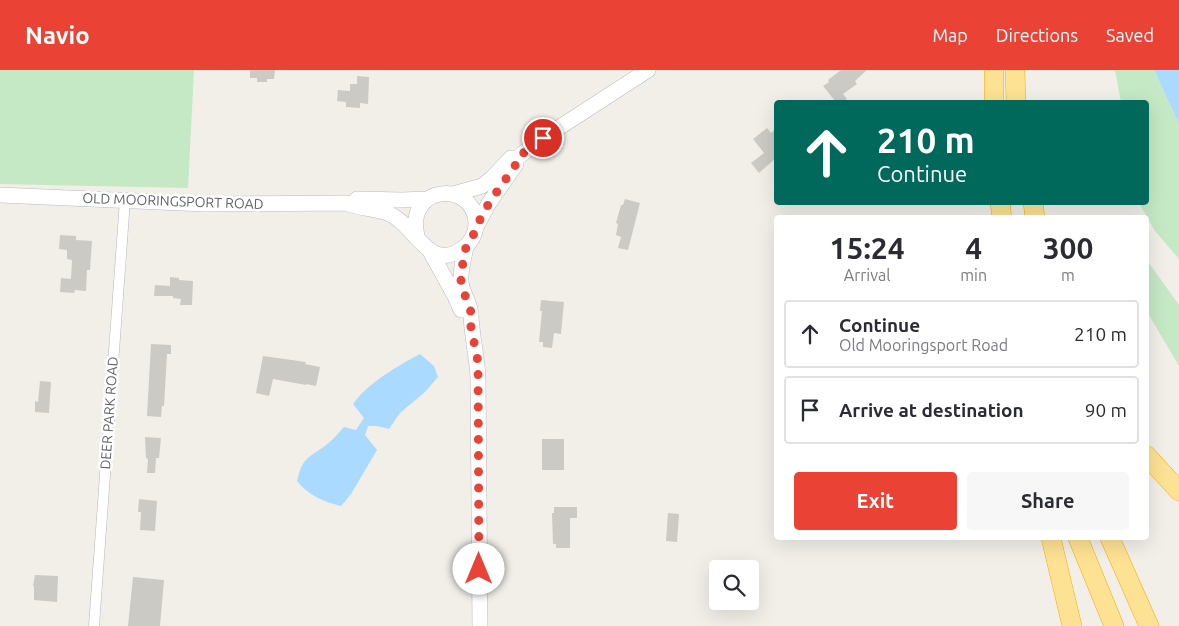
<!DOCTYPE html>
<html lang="en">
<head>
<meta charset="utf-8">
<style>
  body { margin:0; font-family:Ubuntu,sans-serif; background:#f7f7f7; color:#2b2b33; height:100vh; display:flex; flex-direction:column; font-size:19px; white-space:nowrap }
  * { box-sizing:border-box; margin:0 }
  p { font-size:16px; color:#7c7c81 }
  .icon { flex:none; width:28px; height:28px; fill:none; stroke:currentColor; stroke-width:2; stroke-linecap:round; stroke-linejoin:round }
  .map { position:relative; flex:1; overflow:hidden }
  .drawer { position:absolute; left:774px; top:145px; width:375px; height:325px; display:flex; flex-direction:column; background:#fff; border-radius:5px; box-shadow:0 5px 20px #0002 }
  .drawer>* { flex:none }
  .guide { position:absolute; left:774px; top:30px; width:375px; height:105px; border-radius:5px; box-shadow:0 5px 20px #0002; background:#00695c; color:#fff; overflow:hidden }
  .fabs { position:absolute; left:709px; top:490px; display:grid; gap:10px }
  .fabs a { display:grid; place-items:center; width:50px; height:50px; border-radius:5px; background:#fff; box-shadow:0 5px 20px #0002; font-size:25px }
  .pin { position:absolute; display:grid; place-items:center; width:42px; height:42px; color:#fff; margin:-21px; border:2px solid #fff; border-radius:50%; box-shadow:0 1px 5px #0007 }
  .me { position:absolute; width:55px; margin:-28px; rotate:0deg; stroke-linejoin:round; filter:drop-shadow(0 0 4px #0008) }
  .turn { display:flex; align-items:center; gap:18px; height:105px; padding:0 20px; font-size:22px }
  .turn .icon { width:65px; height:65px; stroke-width:2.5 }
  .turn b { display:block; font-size:35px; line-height:42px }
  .eta { display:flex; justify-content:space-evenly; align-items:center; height:85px; text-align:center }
  .eta b { font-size:30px; font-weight:700; line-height:35px }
  .button { display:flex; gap:10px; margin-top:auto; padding:10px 20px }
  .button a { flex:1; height:58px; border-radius:5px; background:#ea4335; color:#fff; font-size:20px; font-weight:700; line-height:58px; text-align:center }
  .button a+a { background:#f7f7f7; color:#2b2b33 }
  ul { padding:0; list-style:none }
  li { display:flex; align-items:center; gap:15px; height:68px; margin:0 10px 8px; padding:0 10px; border:2px solid #e1e1e2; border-radius:5px }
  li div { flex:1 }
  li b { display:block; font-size:19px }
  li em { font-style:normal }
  header { display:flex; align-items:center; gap:30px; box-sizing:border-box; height:70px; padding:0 25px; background:#ea4335; color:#fff }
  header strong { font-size:24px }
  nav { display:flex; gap:28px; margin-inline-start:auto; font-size:18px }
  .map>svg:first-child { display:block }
</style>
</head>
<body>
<header>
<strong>Navio</strong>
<nav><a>Map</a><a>Directions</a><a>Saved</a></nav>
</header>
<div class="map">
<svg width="1179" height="556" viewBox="0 0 1179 556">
  <rect width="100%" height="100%" fill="#f1efe8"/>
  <!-- green -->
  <path fill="#c5e8c5" d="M 0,0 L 194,0 L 188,118 L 0,114 Z
    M 1115,0 L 1154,0 L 1179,54 L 1179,189 L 1155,161 L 1139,133 L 1146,132 L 1146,32 L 1121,32 Z
    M 1146,189 L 1179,235 L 1179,296 L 1146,240 Z"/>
  <!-- water -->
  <path fill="#aadaff" d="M 1154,0 L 1179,0 L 1179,54 Z
    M 420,284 L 434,296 L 438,307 L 425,322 L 400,343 L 389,359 L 377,356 L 368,356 L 365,365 L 377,380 L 351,424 L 341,436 C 324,432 308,425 297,411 C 303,386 308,389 326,375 C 333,370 338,363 344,357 L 356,360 L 364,348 L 353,334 C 369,312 396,297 420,284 Z"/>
  <!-- building -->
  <path fill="#cccac5" d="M 250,0 L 275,0 L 274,9 L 267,9 L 267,12 L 257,12 L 257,8 L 250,8 Z
    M 841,0 L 867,0 L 855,11 L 857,14 L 843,24 L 847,29 L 842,32 L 836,32 L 823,16 L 829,12 L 828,10 Z
    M 357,6 L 369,7 L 368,34 L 360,33 L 360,38 L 346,37 L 346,32 L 337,31 L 338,20 L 350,21 L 350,14 L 357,14 Z
    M 767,58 L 771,63 L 776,59 L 776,88 L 759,103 L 751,93 L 764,83 L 753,69 Z
    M 625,129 L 640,133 L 628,180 L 618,178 L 621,167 L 616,165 L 618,154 L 616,153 L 621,135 L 623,135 Z
    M 60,165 L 76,166 L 76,170 L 92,171 L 90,200 L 87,200 L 86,221 L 75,220 L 74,223 L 60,222 L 61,208 L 71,209 L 72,190 L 67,189 L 67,180 L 59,179 Z
    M 170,207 L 179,208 L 179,210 L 193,211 L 192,235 L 180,235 L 181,229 L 173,228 L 173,226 L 154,226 L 155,215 L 170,216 Z
    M 541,230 L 564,232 L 561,264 L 554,263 L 552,278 L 543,277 L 543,272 L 539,272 L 542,241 L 540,241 Z
    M 151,274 L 171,275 L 171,284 L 167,284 L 164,336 L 162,336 L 161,347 L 147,346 Z
    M 263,286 L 306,292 L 305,294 L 320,297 L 316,316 L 306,314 L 306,315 L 273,309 L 269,326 L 256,323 Z
    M 40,311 L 51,312 L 49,343 L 35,342 L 35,331 L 38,332 Z
    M 145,367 L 161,368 L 159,388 L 156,388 L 155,403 L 147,403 L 148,389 L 146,388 Z
    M 542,369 L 564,369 L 564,400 L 542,400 Z
    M 139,429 L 157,431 L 155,461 L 140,460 L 141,442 L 138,442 Z
    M 554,437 L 577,437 L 577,448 L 570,448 L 570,478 L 556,478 L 556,474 L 553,474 L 552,443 L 554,443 Z
    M 668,443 L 679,444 L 677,472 L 666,471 Z
    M 35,505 L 58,506 L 57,532 L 34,530 L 34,516 L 33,516 Z
    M 133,507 L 164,510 L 160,556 L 128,556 Z"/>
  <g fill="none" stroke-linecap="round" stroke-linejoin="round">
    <!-- street casing -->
    <g stroke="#b5b8bc" stroke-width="11">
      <path id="street" d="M 94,556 L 125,130"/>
    </g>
    <!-- secondary casing -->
    <g stroke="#b6babf" stroke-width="16">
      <path id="secondary" d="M 453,124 L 482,116 L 492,108 L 511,88 L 517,88 L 543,68 L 648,0
        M 0,125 L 205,134 L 346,133 C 360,139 374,138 387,143 C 415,153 428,203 462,179 C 471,173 476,164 476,153 C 474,110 405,114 417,166
        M 357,129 L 402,130 L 427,129
        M 476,157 L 489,133 L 516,94
        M 466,177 C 464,188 460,200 461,212 C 462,223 471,234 471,246 C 472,266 477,287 478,308 L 480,556
        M 430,181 L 455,226 L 461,240"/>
    </g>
    <!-- highway casing -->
    <g stroke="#f9ab00" stroke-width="20">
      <path id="highway" d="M 994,0 L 994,32
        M 1015,0 L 1016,32
        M 1000,132 L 1002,148
        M 1033,132 L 1035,148
        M 1146,385 L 1179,421
        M 1051,468 L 1072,556
        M 1078,468 L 1114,556
        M 1110,468 L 1149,556"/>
    </g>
    <!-- street -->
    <use href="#street" stroke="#fff" stroke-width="10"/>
    <!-- secondary -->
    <use href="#secondary" stroke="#fff" stroke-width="15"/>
    <!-- highway -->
    <use href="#highway" stroke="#fde293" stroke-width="19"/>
  </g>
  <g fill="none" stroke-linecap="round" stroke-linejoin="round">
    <!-- route -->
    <path stroke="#ea4335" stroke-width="9" stroke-dasharray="0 16.2" d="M 479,499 L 478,292 L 470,252 L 472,245 L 461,214 L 461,203 L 466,177 L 472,169 L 476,157 L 489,133 L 515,96 L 517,88 L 543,68"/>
  </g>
  <g text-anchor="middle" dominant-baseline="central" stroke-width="5" stroke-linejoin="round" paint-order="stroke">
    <!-- street labels -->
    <g font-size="14" fill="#5f6368" stroke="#fff">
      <text transform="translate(173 131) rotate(2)">OLD MOORINGSPORT ROAD</text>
      <text transform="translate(109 343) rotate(-86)">DEER PARK ROAD</text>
    </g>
  </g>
</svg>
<div class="fabs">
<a><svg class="icon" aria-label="search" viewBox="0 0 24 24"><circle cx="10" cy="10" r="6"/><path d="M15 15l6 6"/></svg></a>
</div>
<div class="pin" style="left:543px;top:68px;background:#d93025"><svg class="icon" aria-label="arrive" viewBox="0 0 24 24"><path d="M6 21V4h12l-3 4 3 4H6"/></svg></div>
<svg class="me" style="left:479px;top:499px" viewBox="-20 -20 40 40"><circle r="19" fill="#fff"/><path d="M0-13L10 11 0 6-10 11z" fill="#ea4335"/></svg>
<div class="guide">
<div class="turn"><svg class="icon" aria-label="ahead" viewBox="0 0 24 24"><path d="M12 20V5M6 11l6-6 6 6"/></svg><div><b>210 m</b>Continue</div></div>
</div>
<section class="drawer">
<div class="eta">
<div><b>15:24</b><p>Arrival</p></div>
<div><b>4</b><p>min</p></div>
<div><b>300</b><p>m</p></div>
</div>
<ul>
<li><svg class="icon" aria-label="ahead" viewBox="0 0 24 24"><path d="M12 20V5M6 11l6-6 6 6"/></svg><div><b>Continue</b><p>Old Mooringsport Road</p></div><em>210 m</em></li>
<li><svg class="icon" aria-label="arrive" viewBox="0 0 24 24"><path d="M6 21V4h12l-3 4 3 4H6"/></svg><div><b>Arrive at destination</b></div><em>90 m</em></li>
</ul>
<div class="button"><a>Exit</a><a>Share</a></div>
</section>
</div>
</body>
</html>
